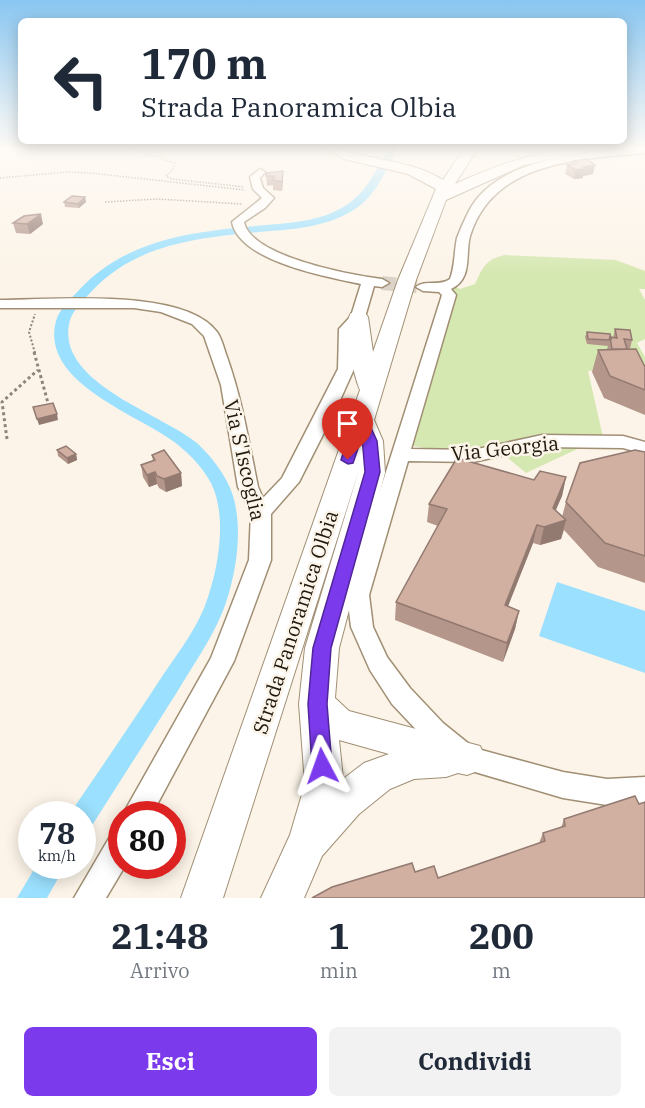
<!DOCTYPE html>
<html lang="it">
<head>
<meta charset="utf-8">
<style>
  body { margin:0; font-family:"IBM Plex Serif",serif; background:#f2f2f3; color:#1f2937; height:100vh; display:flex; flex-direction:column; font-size:22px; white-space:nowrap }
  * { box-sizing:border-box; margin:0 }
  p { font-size:20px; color:#747a83 }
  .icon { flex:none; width:33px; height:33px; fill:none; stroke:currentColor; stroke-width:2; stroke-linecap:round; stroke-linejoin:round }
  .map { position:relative; height:898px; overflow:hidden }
  .sheet { display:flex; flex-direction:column; background:#fff; flex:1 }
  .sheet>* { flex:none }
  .top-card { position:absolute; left:18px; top:18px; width:609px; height:126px; border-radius:9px; box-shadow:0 3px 15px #0003; background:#fff; color:#1f2937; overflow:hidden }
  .speed { position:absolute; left:18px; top:801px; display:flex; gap:12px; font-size:30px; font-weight:700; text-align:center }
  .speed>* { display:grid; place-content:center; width:78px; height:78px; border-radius:50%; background:#fff; box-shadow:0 3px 15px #0003; line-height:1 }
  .speed small { font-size:15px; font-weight:400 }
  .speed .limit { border:9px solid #d22; background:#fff; color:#111 }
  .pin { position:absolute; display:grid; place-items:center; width:51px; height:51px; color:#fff; margin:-62px -26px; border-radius:50% 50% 50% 0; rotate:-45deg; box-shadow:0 0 6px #0007 }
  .pin .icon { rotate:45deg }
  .me { position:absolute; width:66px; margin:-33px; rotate:356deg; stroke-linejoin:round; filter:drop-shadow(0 0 4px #0008) }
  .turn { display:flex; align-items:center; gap:21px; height:126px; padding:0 24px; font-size:27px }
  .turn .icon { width:78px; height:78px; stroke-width:2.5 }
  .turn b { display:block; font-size:42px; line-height:51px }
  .eta { display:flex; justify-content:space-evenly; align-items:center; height:102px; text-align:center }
  .eta b { font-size:36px; font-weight:700; line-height:42px }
  .button { display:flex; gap:12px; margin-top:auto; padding:12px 24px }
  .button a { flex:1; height:69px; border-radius:9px; background:#7c3aed; color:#fff; font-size:24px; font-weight:700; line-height:69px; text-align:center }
  .button a+a { background:#f2f2f3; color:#1f2937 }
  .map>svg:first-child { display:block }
</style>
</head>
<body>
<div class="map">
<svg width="645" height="898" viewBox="0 0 645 898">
  <rect width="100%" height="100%" fill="#fcf4e8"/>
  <!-- green -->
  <path fill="#d6e8b2" d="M 505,255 L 616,260 L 645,271 L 645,289 L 639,289 L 645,300 L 645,339 L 637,343 L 645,357 L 645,365 L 633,369 L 588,371 L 603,437 L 526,473 L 497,449 L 437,450 L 413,446 L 444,338 L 447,296 L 453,286 L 460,289 L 475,284 C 483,267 486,259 505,255 Z"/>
  <!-- water -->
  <path fill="#9be0fe" d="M 557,582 L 645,611 L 645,673 L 539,636 Z"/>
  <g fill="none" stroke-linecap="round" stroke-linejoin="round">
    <!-- canal -->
    <path fill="#9be0fe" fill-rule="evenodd" d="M 388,148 L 397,148 C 387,169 377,193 358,207 C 333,225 300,229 270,231 C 206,237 138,241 91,292 C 84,300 73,310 70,320 C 53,382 161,413 197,443 C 211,456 226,475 232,493 C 242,522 238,560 230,589 C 221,626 198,657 179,689 C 150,735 120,781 91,827 L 82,830 L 82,814 L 71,814 L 73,809 C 103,765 134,720 163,675 C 180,650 199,626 208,597 C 219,565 227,515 211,483 C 202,466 186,450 170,439 C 133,413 40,381 56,321 C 59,309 72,298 80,289 C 129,237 198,231 266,225 C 292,223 320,221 343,207 C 366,194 376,171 388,148 Z
      M 36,866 L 65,866 L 47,898 L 17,898 Z"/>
    <!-- minor-tunnel -->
    <path stroke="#dbd3c7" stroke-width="14" stroke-dasharray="14 7" stroke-linecap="butt" d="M 382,283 L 423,287"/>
    <!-- minor casing -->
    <g stroke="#a18f74" stroke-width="3">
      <path id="minor" d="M 632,148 L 645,148 L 645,153 C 580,159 493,161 470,236 C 465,254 473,279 451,289 L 456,295 L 411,449 L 473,450 L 542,435 L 623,436 L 645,442 L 645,454 L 623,448 L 542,447 L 473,462 L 408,461 L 369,595 L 373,627 L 387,657 L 410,688 L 443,723 L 474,748 L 563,772 L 607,779 L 645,777 L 645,803 L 607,805 L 563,798 L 458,767 L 425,739 L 392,704 L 370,670 L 351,627 L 347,595 L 442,295 L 439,292 L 423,291 L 416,287 C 425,279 439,287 450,279 C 455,266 454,252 457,238 C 460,230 464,221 468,213 C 494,159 580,153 632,148 Z
        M 260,169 L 265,172 L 260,178 L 263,188 L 274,198 L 265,208 L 244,222 C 251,257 351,275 382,279 L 389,283 L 382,287 L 374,286 L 365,317 L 353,330 L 354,369 L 337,407 L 299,482 L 271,514 L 271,560 L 234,661 L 152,814 L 123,814 L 211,658 L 249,560 L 251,512 L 238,487 L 221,385 L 204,336 L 192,324 L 161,312 L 134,308 L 0,308 L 0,300 C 52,300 184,287 217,332 C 222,339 224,349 227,357 C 242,399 249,443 258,487 L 263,498 L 282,478 L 338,369 L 339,329 L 351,316 L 361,284 C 327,277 239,261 232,222 L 262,198 L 253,189 L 250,177 Z
        M 122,829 L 122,866 L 125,866 L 106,898 L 74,898 L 112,833 Z"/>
    </g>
    <!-- highway casing -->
    <g stroke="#a18f74" stroke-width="2">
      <path id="highway" d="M 326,148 C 340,148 349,153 362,155 C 391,162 417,164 443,180 L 464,148 L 478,148 L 455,184 C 500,164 542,148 592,148 L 590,151 L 524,165 L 446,200 L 416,280 L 374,420 L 383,441 L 385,473 L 339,648 L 335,698 L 349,711 L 480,746 L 486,758 L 480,770 L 467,775 L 458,773 L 446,777 L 414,779 L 390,789 L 359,814 L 322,856 L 304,898 L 261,898 L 290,835 L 305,784 L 299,704 L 305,648 L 359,470 L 223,898 L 181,898 L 360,390 C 354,376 342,325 351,313 L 365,313 L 368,317 L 373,352 L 398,280 L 436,189 L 408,174 L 344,159 ZM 339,740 L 389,754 L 364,763 L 343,779 Z"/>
    </g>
    <!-- path-far2 -->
    <path stroke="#8d857a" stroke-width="1.5" stroke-dasharray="1.5 1.5" stroke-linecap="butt" d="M 129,148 L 175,163 L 172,171 L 166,176 L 172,179 L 244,187
      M 0,178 L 67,172 L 90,173 L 245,190
      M 105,202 L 157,199 L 242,204"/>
    <!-- path-far1 -->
    <path stroke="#8d857a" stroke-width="2" stroke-dasharray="2 2" stroke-linecap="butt" d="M 35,353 L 29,332 L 35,314"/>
    <!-- path -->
    <path stroke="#8d857a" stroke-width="3" stroke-dasharray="3 3" stroke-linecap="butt" d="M 34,352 L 48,403
      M 7,439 L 2,402 L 38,370"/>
    <!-- minor -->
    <use href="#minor" fill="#fff" fill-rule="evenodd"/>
    <!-- highway -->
    <use href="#highway" fill="#fff" fill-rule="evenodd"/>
  </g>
  <!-- wall -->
  <path fill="#b4968a" d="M 574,161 L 593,174 L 583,176 L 583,178 L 574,179 L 565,174 L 567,165 L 574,163 Z
    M 266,173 L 283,180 L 282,191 L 273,190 L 273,185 L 267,186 Z
    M 85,197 L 86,202 L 79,208 L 65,207 L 64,202 Z
    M 13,223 L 43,224 L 30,234 L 16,233 Z
    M 615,329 L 632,340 L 630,349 L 645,367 L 645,415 L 604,398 L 592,372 L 598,350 L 607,349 L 608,346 L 587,344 L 585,337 L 587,332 L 613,338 Z
    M 57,450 L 76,454 L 77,460 L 68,464 L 58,456 Z
    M 645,452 L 645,583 L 598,567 L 564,530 L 561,539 L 540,545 L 533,543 L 508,606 L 519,611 L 515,629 L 503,662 L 395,620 L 396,602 L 438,526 L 427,522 L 429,504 L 534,480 L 566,477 L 562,496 L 555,510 L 562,517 L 566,502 Z
    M 152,455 L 181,473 L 182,486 L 166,492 L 159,488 L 157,484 L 149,487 L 143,477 L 141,465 L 153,461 Z
    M 564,819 L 645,898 L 312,898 L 438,878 L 539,843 L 543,833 L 561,828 Z"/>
  <!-- shaded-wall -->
  <path fill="#927a71" d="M 595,165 L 593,174 L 583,176 L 583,178 L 574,179 L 575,170 L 583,167 Z
    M 283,171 L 283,180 L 282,191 L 282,182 Z
    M 85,197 L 86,202 L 79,208 L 78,204 Z
    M 41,214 L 43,224 L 30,234 L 27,224 Z
    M 57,414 L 58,420 L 39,425 L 37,419 Z
    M 76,454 L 77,460 L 68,464 L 67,458 Z
    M 155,472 L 157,484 L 149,487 L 147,475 Z
    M 181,473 L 182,486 L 166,492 L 164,479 Z
    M 566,477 L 562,496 L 549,526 L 566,520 L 561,539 L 540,545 L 544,527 Z
    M 537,525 L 533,543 L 501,624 L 505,605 Z
    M 519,611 L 515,629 L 503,662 L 507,643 Z"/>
  <!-- building -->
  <path fill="#d1afa1" stroke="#927a71" stroke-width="1.5" d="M 587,159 L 595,165 L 583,167 L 585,169 L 575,170 L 567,165 L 577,163 L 574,161 Z
    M 283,171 L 282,182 L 273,180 L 274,176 L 266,176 L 266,173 Z
    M 72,196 L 85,197 L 78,204 L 64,202 Z
    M 41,214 L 27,224 L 13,223 L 24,216 Z
    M 615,329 L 630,330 L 632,340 L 624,339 L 627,349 L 612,349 L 610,337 L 617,338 Z
    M 587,332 L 610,334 L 611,338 L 610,337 L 609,340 L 588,339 Z
    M 636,349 L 645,367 L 645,390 L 610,376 L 598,350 Z
    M 53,403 L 57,414 L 37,419 L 33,407 Z
    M 66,446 L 76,454 L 67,458 L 57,450 Z
    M 164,450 L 181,473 L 164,479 L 157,476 L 155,472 L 147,475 L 141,465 L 155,460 L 152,455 Z
    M 635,450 L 645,452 L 645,556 L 605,543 L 566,502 L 580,463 Z
    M 457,458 L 534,480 L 540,471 L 566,477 L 553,508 L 566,520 L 544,527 L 537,525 L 505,605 L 519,611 L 507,643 L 396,602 L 447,509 L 429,504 Z
    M 635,796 L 639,804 L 645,802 L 645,898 L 312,898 L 332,887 L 412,863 L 415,872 L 434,866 L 438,878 L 545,841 L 543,833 L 565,826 L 564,819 Z"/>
  <!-- sky -->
  <linearGradient id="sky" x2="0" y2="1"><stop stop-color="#89c6f1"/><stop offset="0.54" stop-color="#fefaf5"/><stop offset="1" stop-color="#fefaf5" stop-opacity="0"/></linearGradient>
  <rect width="645" height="274" fill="url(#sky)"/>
  <!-- route -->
  <path fill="#7c3aed" stroke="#51269a" stroke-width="1.5" d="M 361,415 L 367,419 L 377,441 L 380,472 L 331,648 L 327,704 L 332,766 L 329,772 L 322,775 L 315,772 L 312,766 L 308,704 L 313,648 L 365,472 L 362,437 L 353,463 L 348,464 L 341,460 L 354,419 Z"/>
  <g text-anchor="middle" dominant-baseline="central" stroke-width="5" stroke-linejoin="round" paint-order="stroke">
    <!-- street labels -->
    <g font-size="20" fill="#1f180d" stroke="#fcf4e8">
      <text transform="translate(505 448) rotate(-6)">Via Georgia</text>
      <text transform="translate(245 460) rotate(77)">Via S'Iscoglia</text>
      <text transform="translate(295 622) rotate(-72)">Strada Panoramica Olbia</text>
    </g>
  </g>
</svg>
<div class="speed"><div>78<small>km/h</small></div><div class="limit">80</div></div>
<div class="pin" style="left:348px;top:460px;background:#d93025"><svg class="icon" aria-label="arrive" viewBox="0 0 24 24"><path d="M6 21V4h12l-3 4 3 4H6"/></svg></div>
<svg class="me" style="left:322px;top:766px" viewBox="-20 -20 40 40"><path d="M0-17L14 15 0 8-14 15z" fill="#7c3aed" stroke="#fff" stroke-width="4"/></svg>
<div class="top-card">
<div class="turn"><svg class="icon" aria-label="left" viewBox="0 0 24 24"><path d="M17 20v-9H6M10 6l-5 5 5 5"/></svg><div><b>170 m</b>Strada Panoramica Olbia</div></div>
</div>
</div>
<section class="sheet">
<div class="eta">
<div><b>21:48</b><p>Arrivo</p></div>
<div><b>1</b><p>min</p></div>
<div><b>200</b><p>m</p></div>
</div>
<div class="button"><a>Esci</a><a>Condividi</a></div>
</section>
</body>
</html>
